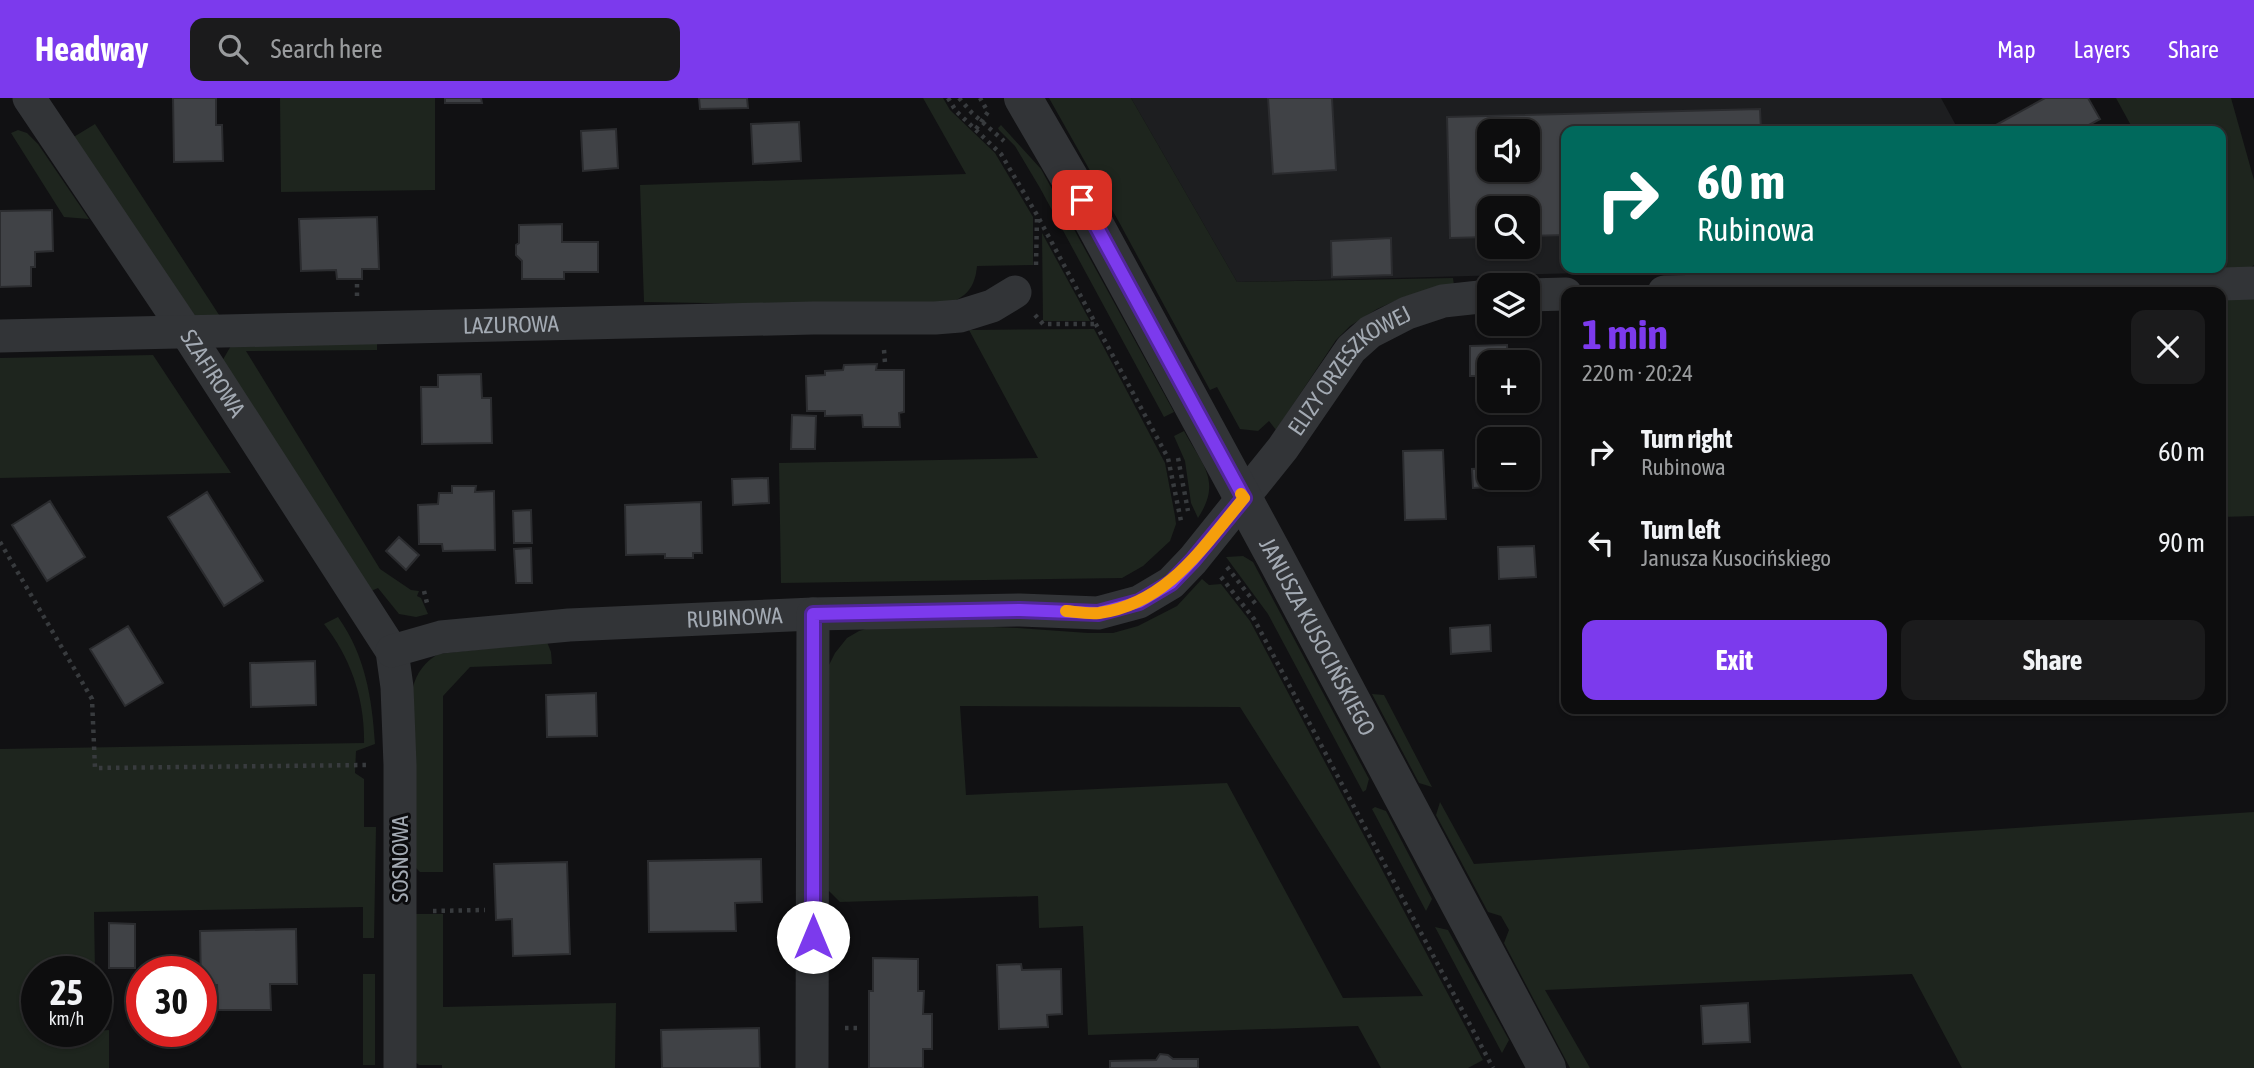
<!DOCTYPE html>
<html lang="en">
<head>
<meta charset="utf-8">
<style>
  body { margin:0; font-family:"Asap Condensed",sans-serif; background:#1b1b1c; color:#f1f3f6; height:100vh; display:flex; flex-direction:column; font-size:26px; white-space:nowrap }
  * { box-sizing:border-box; margin:0 }
  p { font-size:23px; color:#9a9c9e }
  .icon { flex:none; width:38px; height:38px; fill:none; stroke:currentColor; stroke-width:2; stroke-linecap:round; stroke-linejoin:round }
  .map { position:relative; flex:1; overflow:hidden }
  .side { position:absolute; left:1561px; top:189px; width:665px; height:427px; display:flex; flex-direction:column; background:#0d0d0e; border-radius:14px; box-shadow:0 2px 5px #0004,0 0 0 2px #2d2d2e }
  .side>* { flex:none }
  .top-card { position:absolute; left:1561px; top:28px; width:665px; height:147px; border-radius:14px; box-shadow:0 2px 5px #0004,0 0 0 2px #2d2d2e; background:#00695c; color:#fff; overflow:hidden }
  .fabs { position:absolute; left:1477px; top:21px; display:grid; gap:14px }
  .fabs a { display:grid; place-items:center; width:63px; height:63px; border-radius:14px; background:#0d0d0e; box-shadow:0 2px 5px #0004,0 0 0 2px #2d2d2e; font-size:35px }
  .speed { position:absolute; left:21px; top:858px; display:flex; gap:14px; font-size:35px; font-weight:700; text-align:center }
  .speed>* { display:grid; place-content:center; width:91px; height:91px; border-radius:50%; background:#0d0d0e; box-shadow:0 2px 5px #0004,0 0 0 2px #2d2d2e; line-height:1 }
  .speed small { font-size:18px; font-weight:400 }
  .speed .limit { border:10px solid #d22; background:#fff; color:#111 }
  .pin { position:absolute; display:grid; place-items:center; width:60px; height:60px; color:#fff; margin:-30px; border-radius:14px; box-shadow:0 4px 10px #0006 }
  .me { position:absolute; width:77px; margin:-38px; rotate:0deg; stroke-linejoin:round; filter:drop-shadow(0 0 5px #0008) }
  .turn { display:flex; align-items:center; gap:24px; height:147px; padding:0 21px; font-size:32px }
  .turn .icon { width:91px; height:91px; stroke-width:2.5 }
  .turn b { display:block; font-size:49px; line-height:60px }
  .round { display:grid; place-items:center; flex:none; width:74px; height:74px; border-radius:14px; background:#1b1b1c }
  .head { display:flex; align-items:center; justify-content:space-between; height:119px; padding:0 21px }
  h1 { font-size:42px; font-weight:700; line-height:52px; color:#7c3aed }
  .primary-button { display:flex; gap:14px; margin-top:auto; padding:14px 21px }
  .primary-button a { flex:1; height:80px; border-radius:14px; background:#7c3aed; color:#fff; font-size:28px; font-weight:700; line-height:80px; text-align:center }
  .primary-button a+a { background:#1b1b1c; color:#f1f3f6 }
  ul { padding:0; list-style:none }
  li { display:flex; align-items:center; gap:21px; height:91px; padding:0 21px }
  li div { flex:1 }
  li b { display:block; font-size:26px }
  li em { font-style:normal }
  header { display:flex; align-items:center; gap:42px; box-sizing:border-box; height:98px; padding:0 35px; background:#7c3aed; color:#fff }
  header strong { font-size:33px }
  nav { display:flex; gap:38px; margin-inline-start:auto; font-size:24px }
  .search { width:490px; height:63px; background:#1b1b1c; display:flex; align-items:center; gap:18px; box-sizing:border-box; padding:0 24px; border-radius:14px; color:#9a9c9e; font-size:26px }
  .map>svg:first-child { display:block }
</style>
</head>
<body>
<header>
<strong>Headway</strong>
<div class="search"><svg class="icon" aria-label="search" viewBox="0 0 24 24"><circle cx="10" cy="10" r="6"/><path d="M15 15l6 6"/></svg>Search here</div>
<nav><a>Map</a><a>Layers</a><a>Share</a></nav>
</header>
<div class="map">
<svg width="2254" height="970" viewBox="0 0 2254 970">
  <rect width="100%" height="100%" fill="#111113"/>
  <!-- built -->
  <path fill="#1d1e20" fill-rule="evenodd" d="M 1131,0 L 1941,0 L 1959,33 L 1566,33 L 1566,170 L 1770,170 L 1237,184 ZM 1489,33 L 1528,33 L 1528,72 L 1489,72 ZM 1489,110 L 1528,110 L 1528,149 L 1489,149 Z"/>
  <!-- green -->
  <path fill="#1e251e" fill-rule="evenodd" d="M 280,0 L 435,0 L 435,92 L 281,94 Z
    M 923,0 L 943,0 L 950,12 L 995,55 L 1033,119 L 1033,167 L 977,168 C 975,189 967,199 947,206 L 822,207 L 644,204 L 640,87 L 966,76 Z
    M 1049,0 L 1131,0 L 1237,184 L 1453,180 L 1454,187 L 1404,199 L 1377,211 L 1350,228 L 1336,242 L 1276,332 L 1269,323 L 1258,333 L 1240,331 L 1217,289 L 1210,292 L 1119,124 Z
    M 2116,0 L 2231,0 L 2254,82 L 2254,167 L 2249,171 L 2211,177 L 2207,170 L 2221,170 L 2221,33 L 2134,33 Z
    M 95,26 L 223,223 L 198,222 L 72,40 Z
    M 1001,27 L 1041,71 L 1174,314 L 1164,319 L 1040,90 L 1015,48 L 999,32 L 998,30 Z
    M 18,32 L 27,35 L 38,46 L 89,121 L 64,119 L 11,35 Z
    M 1042,135 L 1090,223 L 1043,223 Z
    M 2254,200 L 2254,418 L 2221,419 L 2221,202 Z
    M 1094,231 L 1165,365 L 1175,418 L 1176,426 L 1170,443 L 1143,468 L 1122,480 L 781,485 L 779,365 L 1038,360 L 969,232 Z
    M 377,241 L 377,252 L 246,253 L 380,471 L 411,492 L 419,493 L 417,498 L 421,500 L 428,516 L 416,519 L 399,516 L 378,490 L 369,494 L 221,265 L 232,246 Z
    M 153,257 L 231,375 L 0,380 L 0,260 Z
    M 1184,333 C 1203,368 1222,383 1198,420 L 1191,405 L 1185,363 L 1174,338 Z
    M 1243,458 L 1253,464 L 1369,681 L 1366,692 L 1363,694 L 1268,516 L 1226,459 Z
    M 1202,481 L 1209,487 L 1221,486 L 1250,523 L 1483,962 L 1468,970 L 1381,970 L 1358,928 L 1088,937 L 1083,828 L 1039,830 L 1038,798 L 840,804 L 827,791 L 826,573 L 835,555 L 847,540 L 859,533 L 873,529 L 940,527 L 1018,530 L 1088,535 L 1113,535 L 1138,528 L 1177,508 ZM 960,608 L 1240,609 L 1423,898 L 1343,900 L 1227,685 L 966,697 Z
    M 338,519 C 365,557 372,599 375,646 L 356,653 L 355,675 L 364,681 L 364,729 L 376,729 L 374,840 L 363,840 L 363,809 L 94,814 L 95,873 L 37,873 L 37,933 L 96,933 L 96,920 L 97,933 L 109,932 L 109,970 L 0,970 L 0,651 L 364,645 C 365,602 351,560 324,526 Z
    M 547,544 L 551,554 L 552,566 L 470,569 L 443,598 L 443,774 L 420,774 L 415,769 L 413,590 C 416,575 425,564 438,556 Z
    M 1372,596 L 1384,597 L 1432,689 L 1419,685 Z
    M 1440,704 L 1474,766 L 2254,714 L 2254,970 L 1962,970 L 1912,876 L 1545,892 L 1590,970 L 1570,970 L 1504,845 L 1509,832 L 1501,818 L 1488,814 L 1436,717 Z
    M 1375,709 L 1386,713 L 1432,801 L 1426,813 L 1372,711 Z
    M 414,816 L 443,816 L 443,909 L 616,905 L 615,970 L 442,970 L 442,967 L 419,967 L 414,963 Z
    M 1435,829 L 1448,832 L 1509,942 L 1502,955 Z
    M 363,876 L 375,876 L 375,967 L 363,967 Z"/>
  <!-- building -->
  <path fill="#404246" stroke="#2b2c2f" stroke-width="2" fill-rule="evenodd" d="M 173,0 L 216,0 L 216,27 L 222,27 L 223,63 L 174,64 Z
    M 445,0 L 481,0 L 482,5 L 445,5 Z
    M 699,0 L 747,0 L 748,10 L 700,11 Z
    M 1268,0 L 1332,0 L 1336,72 L 1273,76 Z
    M 2045,0 L 2088,0 L 2100,21 L 2078,33 L 1999,33 L 1996,27 Z
    M 1760,11 L 1761,33 L 1566,33 L 1566,137 L 1528,138 L 1528,110 L 1489,110 L 1489,139 L 1450,140 L 1447,19 ZM 1489,33 L 1528,33 L 1528,72 L 1489,72 Z
    M 799,24 L 801,63 L 753,66 L 751,26 Z
    M 616,31 L 618,70 L 583,73 L 581,33 Z
    M 52,112 L 53,153 L 35,154 L 35,169 L 31,169 L 31,188 L 0,189 L 0,113 Z
    M 377,119 L 379,171 L 362,171 L 362,181 L 337,181 L 336,172 L 301,173 L 299,121 Z
    M 562,126 L 562,144 L 598,144 L 598,174 L 564,174 L 564,181 L 522,181 L 522,163 L 516,157 L 516,147 L 519,145 L 519,127 Z
    M 1391,140 L 1392,177 L 1332,179 L 1331,143 Z
    M 1507,247 L 1508,264 L 1489,264 L 1489,278 L 1470,278 L 1470,248 Z
    M 877,266 L 876,272 L 904,272 L 904,314 L 899,315 L 900,329 L 863,329 L 862,317 L 825,318 L 825,313 L 807,313 L 806,278 L 825,277 L 825,273 L 843,272 L 844,267 Z
    M 481,276 L 482,300 L 491,300 L 492,345 L 422,346 L 421,289 L 438,289 L 438,277 Z
    M 792,317 L 816,318 L 815,351 L 791,351 Z
    M 1443,352 L 1446,421 L 1405,422 L 1403,353 Z
    M 1489,370 L 1489,380 L 1506,380 L 1507,388 L 1473,390 L 1472,371 Z
    M 768,380 L 769,405 L 733,407 L 732,381 Z
    M 452,388 L 476,388 L 475,394 L 494,393 L 495,452 L 443,453 L 442,446 L 419,446 L 418,407 L 438,406 L 439,395 L 452,395 Z
    M 207,394 L 263,483 L 224,508 L 168,419 Z
    M 50,403 L 85,459 L 47,483 L 12,427 Z
    M 701,404 L 702,455 L 693,455 L 693,460 L 665,460 L 665,456 L 626,457 L 625,407 Z
    M 531,412 L 532,445 L 514,445 L 513,413 Z
    M 399,439 L 419,457 L 406,472 L 386,453 Z
    M 1534,448 L 1536,479 L 1499,481 L 1498,449 Z
    M 531,450 L 532,485 L 516,485 L 514,451 Z
    M 1490,527 L 1491,553 L 1451,556 L 1450,530 Z
    M 128,528 L 163,585 L 125,608 L 90,551 Z
    M 315,563 L 316,607 L 251,609 L 250,565 Z
    M 596,595 L 597,638 L 547,639 L 546,597 Z
    M 761,761 L 762,804 L 735,805 L 736,833 L 649,834 L 648,763 Z
    M 567,764 L 570,856 L 513,858 L 512,821 L 496,822 L 494,766 Z
    M 109,825 L 135,826 L 135,870 L 109,870 Z
    M 296,831 L 297,886 L 270,886 L 271,912 L 218,912 L 217,887 L 201,887 L 200,833 Z
    M 873,860 L 918,861 L 918,893 L 924,893 L 923,916 L 932,916 L 932,951 L 923,951 L 923,970 L 869,970 L 869,893 L 873,893 Z
    M 1021,866 L 1022,872 L 1061,871 L 1062,916 L 1047,917 L 1048,929 L 999,931 L 997,867 Z
    M 1748,905 L 1750,944 L 1703,946 L 1701,908 Z
    M 759,930 L 760,970 L 662,970 L 661,932 Z
    M 1160,956 L 1168,957 L 1173,961 L 1198,961 L 1198,970 L 1110,970 L 1110,963 L 1156,962 Z"/>
  <g fill="none" stroke-linecap="round" stroke-linejoin="round">
    <!-- path -->
    <path stroke="#383b3e" stroke-width="4.5" stroke-dasharray="3.5 5" stroke-linecap="butt" d="M 948,0 L 956,13 L 1001,56 L 1037,117 L 1168,360 L 1181,423
      M 959,0 L 972,15 L 1004,43
      M 976,31 L 988,14 L 980,0
      M 1036,167 L 1037,120
      M 357,186 L 357,198
      M 1035,217 L 1043,226 L 1096,226
      M 884,252 L 885,265
      M 1178,360 L 1188,413
      M 0,444 L 92,601 L 95,670 L 367,667
      M 1227,469 L 1258,509
      M 1221,479 L 1254,521 L 1493,970
      M 424,493 L 428,509
      M 433,813 L 485,812
      M 845,930 L 857,930"/>
    <!-- minor -->
    <g stroke="#323437" stroke-width="33">
      <path id="s1" d="M 29,0 L 185,232 L 392,553 L 397,589 L 400,667 L 400,970"/>
      <path d="M 1664,194 L 2043,186 L 2071,191 L 2254,185"/>
      <path d="M 1528,197 L 1566,196"/>
      <path id="s2" d="M 0,238 L 813,220 L 935,220 L 960,218 L 992,208 L 1015,194"/>
      <path id="s3" d="M 392,553 L 441,539 L 569,527 L 813,516 L 1020,512 L 1098,515 L 1139,504 L 1171,485 L 1193,462 L 1283,350 L 1351,251 L 1370,234 L 1407,215 L 1443,203 L 1489,198"/>
      <path d="M 812,970 L 813,516"/>
    </g>
    <!-- tertiary -->
    <path stroke="#323437" stroke-width="38" id="s4" d="M 1023,0 L 1069,79 L 1274,457 L 1547,970"/>
  </g>
  <g fill="none" stroke-linecap="round" stroke-linejoin="round">
    <!-- route casing -->
    <g stroke="#51269a" stroke-width="18">
      <path id="route" d="M 813,839 L 813,516 L 1020,512 L 1098,515 L 1139,504 L 1171,485 L 1193,462 L 1244,400 L 1082,102"/>
    </g>
    <!-- route -->
    <use href="#route" stroke="#7c3aed" stroke-width="12"/>
    <!-- slow -->
    <path stroke="#f59e0b" stroke-width="12" d="M 1066,513 C 1077,514 1088,516 1099,515 C 1167,506 1203,449 1244,400 L 1241,396"/>
  </g>
  <g text-anchor="middle" dominant-baseline="central" stroke-width="6" stroke-linejoin="round" paint-order="stroke">
    <!-- street labels -->
    <g font-size="23" fill="#a3aab3" stroke="#0c0c0e">
      <text stroke="none"><textPath href="#s2" startOffset="511">LAZUROWA</textPath></text>
      <text stroke="none"><textPath href="#s1" startOffset="331">SZAFIROWA</textPath></text>
      <text stroke="none"><textPath href="#s3" startOffset="1068">ELIZY ORZESZKOWEJ</textPath></text>
      <text stroke="none"><textPath href="#s3" startOffset="345">RUBINOWA</textPath></text>
      <text stroke="none"><textPath href="#s4" startOffset="614">JANUSZA KUSOCIŃSKIEGO</textPath></text>
      <text transform="translate(400 761) rotate(-90)">SOSNOWA</text>
    </g>
  </g>
</svg>
<div class="fabs">
<a><svg class="icon" aria-label="sound" viewBox="0 0 24 24"><path d="M4 9h4l5-4v14l-5-4H4zM17 9q2 3 0 6"/></svg></a>
<a><svg class="icon" aria-label="search" viewBox="0 0 24 24"><circle cx="10" cy="10" r="6"/><path d="M15 15l6 6"/></svg></a>
<a><svg class="icon" aria-label="layers" viewBox="0 0 24 24"><path d="M12 4l9 5-9 5-9-5zM3 14l9 5 9-5"/></svg></a>
<a>+</a>
<a>−</a>
</div>
<div class="speed"><div>25<small>km/h</small></div><div class="limit">30</div></div>
<div class="pin" style="left:1082px;top:102px;background:#d93025"><svg class="icon" aria-label="arrive" viewBox="0 0 24 24"><path d="M6 21V4h12l-3 4 3 4H6"/></svg></div>
<svg class="me" style="left:813px;top:839px" viewBox="-20 -20 40 40"><circle r="19" fill="#fff"/><path d="M0-13L10 11 0 6-10 11z" fill="#7c3aed"/></svg>
<div class="top-card">
<div class="turn"><svg class="icon" aria-label="right" viewBox="0 0 24 24"><path d="M7 20v-9h11M14 6l5 5-5 5"/></svg><div><b>60 m</b>Rubinowa</div></div>
</div>
<section class="side">
<div class="head"><div><h1>1 min</h1><p>220 m · 20:24</p></div><a class="round"><svg class="icon" aria-label="close" viewBox="0 0 24 24"><path d="M6 6l12 12M18 6L6 18"/></svg></a></div>
<ul>
<li><svg class="icon" aria-label="right" viewBox="0 0 24 24"><path d="M7 20v-9h11M14 6l5 5-5 5"/></svg><div><b>Turn right</b><p>Rubinowa</p></div><em>60 m</em></li>
<li><svg class="icon" aria-label="left" viewBox="0 0 24 24"><path d="M17 20v-9H6M10 6l-5 5 5 5"/></svg><div><b>Turn left</b><p>Janusza Kusocińskiego</p></div><em>90 m</em></li>
</ul>
<div class="primary-button"><a>Exit</a><a>Share</a></div>
</section>
</div>
</body>
</html>
